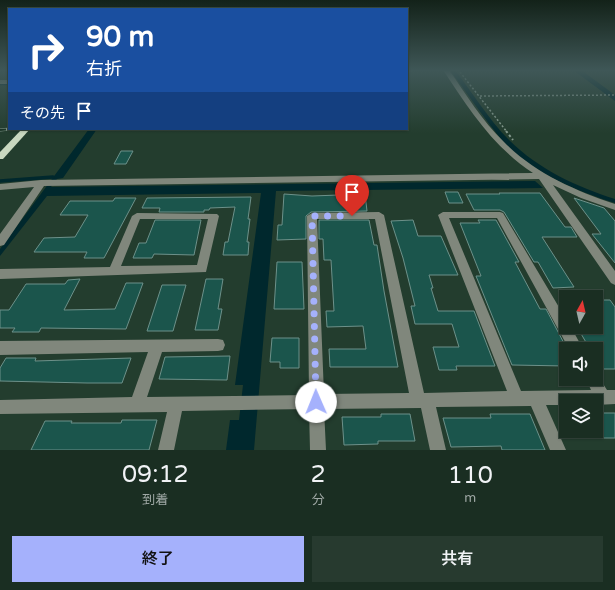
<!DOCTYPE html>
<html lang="ja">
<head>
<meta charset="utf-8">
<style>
  body { margin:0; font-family:"Varela Round","Noto Sans JP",sans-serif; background:#273a2f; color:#f1f3f6; height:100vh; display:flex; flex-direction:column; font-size:15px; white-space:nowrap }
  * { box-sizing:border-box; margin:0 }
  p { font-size:13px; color:#9fa8a5 }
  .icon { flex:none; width:22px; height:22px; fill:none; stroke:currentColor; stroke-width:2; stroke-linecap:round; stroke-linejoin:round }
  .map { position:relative; height:450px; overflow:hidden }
  .details { display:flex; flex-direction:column; background:#1a2e22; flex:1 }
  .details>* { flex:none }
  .guide { position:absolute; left:8px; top:8px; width:400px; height:122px; border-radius:0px; box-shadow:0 1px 3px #0004,0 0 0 1px #384a40; background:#1a4fa0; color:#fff; overflow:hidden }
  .needle { width:26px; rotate:8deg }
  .controls { position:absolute; left:559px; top:290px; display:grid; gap:8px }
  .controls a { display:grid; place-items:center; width:44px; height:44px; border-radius:0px; background:#1a2e22; box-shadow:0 1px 3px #0004,0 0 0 1px #384a40; font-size:20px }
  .pin { position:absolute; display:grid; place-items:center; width:34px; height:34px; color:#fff; margin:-41px -17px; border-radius:50% 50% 50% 0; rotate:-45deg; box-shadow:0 0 4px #0007 }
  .pin .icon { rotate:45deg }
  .me { position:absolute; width:44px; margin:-22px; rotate:359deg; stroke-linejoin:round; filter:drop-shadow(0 0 3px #0008) }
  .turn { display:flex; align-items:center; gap:14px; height:84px; padding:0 12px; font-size:18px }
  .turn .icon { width:52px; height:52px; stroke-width:2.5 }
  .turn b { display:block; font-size:28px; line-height:34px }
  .then { display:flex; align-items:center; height:38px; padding:0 12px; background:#0003; gap:8px; font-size:15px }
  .eta { display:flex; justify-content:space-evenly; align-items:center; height:68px; text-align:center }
  .eta b { font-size:24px; font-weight:600; line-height:28px }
  .button { display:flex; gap:8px; margin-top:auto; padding:8px 12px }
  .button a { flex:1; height:46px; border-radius:0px; background:#a5b1fc; color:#111; font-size:16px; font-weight:600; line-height:46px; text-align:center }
  .button a+a { background:#273a2f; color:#f1f3f6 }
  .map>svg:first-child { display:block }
</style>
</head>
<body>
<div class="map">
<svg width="615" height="450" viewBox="0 0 615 450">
  <rect width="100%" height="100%" fill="#233d2e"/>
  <!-- water -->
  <path fill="#00282d" d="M 450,70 L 455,70 C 472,92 489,120 509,140 C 538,169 577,187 615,199 L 615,203 C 575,190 530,172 501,139 C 483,117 467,93 450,70 Z
    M 573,70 L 581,70 L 615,95 L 615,101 Z
    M 89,129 L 97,129 L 63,178 L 57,179 L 51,187 L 535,181 L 543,188 L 276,191 L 254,450 L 226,450 L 230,420 L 239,420 L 243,385 L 235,385 L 261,193 L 47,196 L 0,256 L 0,249 Z"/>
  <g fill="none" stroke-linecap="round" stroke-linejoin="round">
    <!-- stream-far1 -->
    <path stroke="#00282d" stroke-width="2.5" d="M 0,84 L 9,84"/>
    <!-- stream -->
    <path stroke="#00282d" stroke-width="3.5" d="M 0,181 L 53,177"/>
  </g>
  <!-- building -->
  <path fill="#1b554c" stroke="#6d918a" d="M 121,151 L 133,151 L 126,164 L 114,164 Z
    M 445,192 L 458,192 L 463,203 L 449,203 Z
    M 499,193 L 540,193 L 565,227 L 571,227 L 577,237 L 542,237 L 574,287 L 553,288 L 538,262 L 534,262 L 504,212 L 500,210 L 474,210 L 466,194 L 500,194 Z
    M 284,194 L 312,196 L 365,194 L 367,211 L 311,212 L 306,216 L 306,239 L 277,240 L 278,225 L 282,225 Z
    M 251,197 L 248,219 L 250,219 L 247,242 L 249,242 L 248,255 L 223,255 L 225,242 L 228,242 L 235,207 L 210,208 L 209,210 L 204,210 L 204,212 L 159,212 L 160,208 L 142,208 L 147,198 Z
    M 115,198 L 136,198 L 104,258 L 84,258 L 87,252 L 34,252 L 44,238 L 75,237 L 88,215 L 60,215 L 70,201 L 113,201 Z
    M 574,198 L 604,208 L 615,221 L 615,263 L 592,234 L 601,234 Z
    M 155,220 L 201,220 L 194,255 L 154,254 L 152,258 L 133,258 L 139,243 L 146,243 Z
    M 319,220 L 369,220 L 374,245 L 377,245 L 384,291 L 398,367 L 330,367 L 329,349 L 366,349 L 363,326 L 327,327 L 326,311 L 334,311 L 331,260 L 324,260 L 323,239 L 319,239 Z
    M 413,220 L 418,236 L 441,236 L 458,275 L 429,275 L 433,288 L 431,288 L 438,311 L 474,311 L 495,366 L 456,366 L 457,370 L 439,370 L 433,347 L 459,347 L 452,324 L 415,324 L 411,306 L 415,306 L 403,258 L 391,221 Z
    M 478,220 L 496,220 L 519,262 L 515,262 L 540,309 L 546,309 L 566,347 L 566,366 L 512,365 L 476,276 L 481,276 L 460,223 L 480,223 Z
    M 277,262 L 302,262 L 304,309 L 274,309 Z
    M 80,279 L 64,310 L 115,309 L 126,283 L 143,283 L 126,329 L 41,328 L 39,332 L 12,332 L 15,328 L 0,328 L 0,310 L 9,310 L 26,284 L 65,284 L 68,280 Z
    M 206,279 L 223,279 L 218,309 L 222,309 L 218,330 L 195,330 Z
    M 162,285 L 186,285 L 173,331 L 147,331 Z
    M 596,300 L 610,300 L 615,307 L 615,369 L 601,369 L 596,360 L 596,349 L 590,349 L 577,327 L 596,327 Z
    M 272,338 L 299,338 L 299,368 L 280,368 L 280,362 L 270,362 Z
    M 230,356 L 227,380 L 159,379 L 165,357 Z
    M 6,358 L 36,358 L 35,361 L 131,358 L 122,383 L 87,383 L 0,381 L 0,368 Z
    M 596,413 L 615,413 L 615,438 L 596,438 Z
    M 381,414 L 410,414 L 415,441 L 378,441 L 378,444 L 344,445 L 342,417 L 381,417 Z
    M 490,414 L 530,414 L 545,450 L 502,450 L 501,446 L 451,447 L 443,418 L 491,418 Z
    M 122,420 L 157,420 L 149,450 L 31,450 L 45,421 L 72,421 L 71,423 L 121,423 Z"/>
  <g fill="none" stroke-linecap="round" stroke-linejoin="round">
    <!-- path-far1 -->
    <path stroke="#85998d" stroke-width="1.5" stroke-dasharray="2 2" stroke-linecap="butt" d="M 460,72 L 507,132
      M 480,96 L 615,95"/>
    <!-- path -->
    <path stroke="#85998d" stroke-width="2" stroke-dasharray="2.5 2.5" stroke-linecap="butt" d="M 506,131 L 513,140"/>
    <!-- minor -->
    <path fill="#80877c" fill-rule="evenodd" d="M 443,70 L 449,70 C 466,94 482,121 504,142 C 535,173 574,190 615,204 L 615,210 L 581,198 L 553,185 L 615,271 L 615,285 L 611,283 L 539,179 L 44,186 L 4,245 L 0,246 L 0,234 L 34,187 L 0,190 L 0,184 L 41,180 L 533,173 C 493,147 469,109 443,70 Z
      M 0,80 L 9,80 L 9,84 L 0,84 Z
      M 379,212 L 384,215 L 424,393 L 507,391 L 438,215 L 443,212 L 500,212 L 503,213 L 566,319 L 566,327 L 571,327 L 583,349 L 569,349 L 497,218 L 449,218 L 521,391 L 591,390 L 586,379 L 596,379 L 596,373 L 607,390 L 615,390 L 615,404 L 596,405 L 596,401 L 566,401 L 566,405 L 546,405 L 566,450 L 550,450 L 531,406 L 436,407 L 446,450 L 430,450 L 421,408 L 324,409 L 326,450 L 310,450 L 309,409 L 182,411 L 174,450 L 158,450 L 167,412 L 0,414 L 0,400 L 132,397 L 148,352 L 0,355 L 0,341 L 218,339 L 223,340 L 225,345 L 223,350 L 218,351 L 162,352 L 147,397 L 309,395 L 307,216 L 312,213 ZM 317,219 L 375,219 L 409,393 L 324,394 Z
      M 137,213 L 217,214 L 219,216 L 206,272 L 0,279 L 0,269 L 110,267 L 132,216 ZM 140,219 L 208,219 L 197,265 L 121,266 Z"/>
    <!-- major -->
    <path fill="#c9d8c0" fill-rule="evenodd" d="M 22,129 L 30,129 L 3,159 L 0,159 L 0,152 Z"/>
    <!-- rail casing -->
    <g stroke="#83978b" stroke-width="3">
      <path id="rail" d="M 407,70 L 411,70
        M 0,130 L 10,129"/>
    </g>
    <!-- rail -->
    <use href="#rail" stroke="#193324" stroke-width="2" stroke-dasharray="6" stroke-linecap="butt"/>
  </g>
  <!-- sky -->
  <linearGradient id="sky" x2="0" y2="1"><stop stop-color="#132219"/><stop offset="0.53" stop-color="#3f5757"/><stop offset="1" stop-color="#3f5757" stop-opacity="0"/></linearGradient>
  <rect width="615" height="133" fill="url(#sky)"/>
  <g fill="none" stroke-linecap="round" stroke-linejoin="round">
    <!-- route -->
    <path stroke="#a5b1fc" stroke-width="7" stroke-dasharray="0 12.6" d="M 316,402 L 312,216 L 352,216"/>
  </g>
</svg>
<div class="controls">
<a><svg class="needle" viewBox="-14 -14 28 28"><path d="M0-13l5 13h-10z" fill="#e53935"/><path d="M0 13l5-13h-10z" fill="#9fa8a5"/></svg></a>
<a><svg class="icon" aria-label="sound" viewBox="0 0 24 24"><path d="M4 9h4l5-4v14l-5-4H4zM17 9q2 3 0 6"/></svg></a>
<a><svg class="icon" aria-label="layers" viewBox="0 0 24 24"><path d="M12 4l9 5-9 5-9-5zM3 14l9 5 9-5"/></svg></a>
</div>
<div class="pin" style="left:352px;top:216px;background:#d93025"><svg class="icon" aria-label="arrive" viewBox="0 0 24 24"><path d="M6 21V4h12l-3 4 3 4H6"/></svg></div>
<svg class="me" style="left:316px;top:402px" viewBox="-20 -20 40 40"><circle r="19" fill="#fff"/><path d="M0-13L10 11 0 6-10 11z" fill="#a5b1fc"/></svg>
<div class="guide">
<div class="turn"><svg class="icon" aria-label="right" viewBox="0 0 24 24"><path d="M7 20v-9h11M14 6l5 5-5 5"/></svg><div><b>90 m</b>右折</div></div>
<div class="then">その先<svg class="icon" aria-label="arrive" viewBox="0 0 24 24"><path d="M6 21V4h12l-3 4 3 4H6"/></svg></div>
</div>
</div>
<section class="details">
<div class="eta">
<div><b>09:12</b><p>到着</p></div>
<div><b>2</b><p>分</p></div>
<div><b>110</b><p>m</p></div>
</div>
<div class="button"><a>終了</a><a>共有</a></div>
</section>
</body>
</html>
